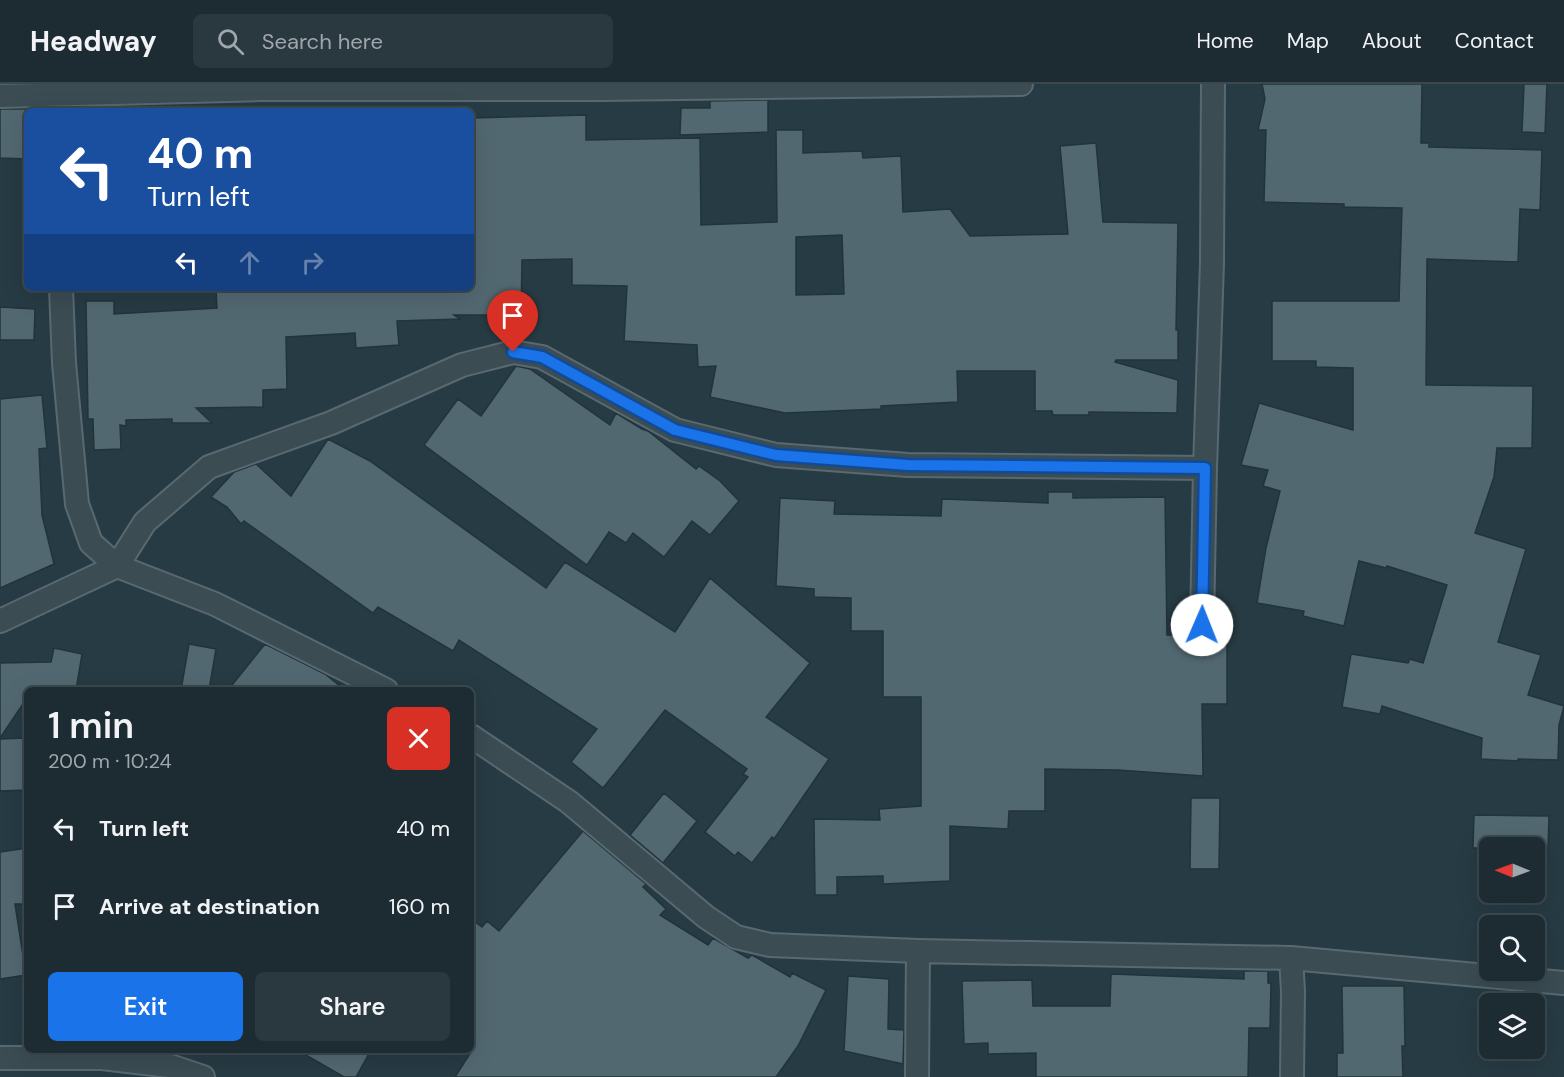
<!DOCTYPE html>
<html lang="en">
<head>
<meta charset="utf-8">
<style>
  body { margin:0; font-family:"DM Sans",sans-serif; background:#2a383f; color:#f1f3f6; height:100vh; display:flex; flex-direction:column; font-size:22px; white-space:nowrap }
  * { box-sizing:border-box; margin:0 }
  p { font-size:20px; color:#a0a7ac }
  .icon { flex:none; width:33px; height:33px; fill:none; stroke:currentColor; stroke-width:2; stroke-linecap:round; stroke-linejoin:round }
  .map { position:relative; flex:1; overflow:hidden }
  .details { position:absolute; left:24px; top:603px; width:450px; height:366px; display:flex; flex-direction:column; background:#1d2c33; border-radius:9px; box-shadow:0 6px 24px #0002,0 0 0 2px #3b484e }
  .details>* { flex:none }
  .guide { position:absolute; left:24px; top:24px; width:450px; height:183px; border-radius:9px; box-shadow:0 6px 24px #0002,0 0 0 2px #3b484e; background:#1a4fa0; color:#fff; overflow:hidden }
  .needle { width:39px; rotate:271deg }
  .tools { position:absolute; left:1479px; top:753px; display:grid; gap:12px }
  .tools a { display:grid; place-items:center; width:66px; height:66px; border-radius:9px; background:#1d2c33; box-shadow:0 6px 24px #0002,0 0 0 2px #3b484e; font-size:30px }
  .pin { position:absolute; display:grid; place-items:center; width:51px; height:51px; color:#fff; margin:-62px -26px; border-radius:50% 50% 50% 0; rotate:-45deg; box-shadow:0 0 6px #0007 }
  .pin .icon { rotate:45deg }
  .me { position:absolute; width:66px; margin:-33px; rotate:1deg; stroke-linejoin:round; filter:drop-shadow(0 0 4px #0008) }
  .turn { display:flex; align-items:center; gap:21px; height:126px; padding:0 24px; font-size:27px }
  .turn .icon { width:78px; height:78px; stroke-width:2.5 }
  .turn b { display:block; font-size:42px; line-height:51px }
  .lanes { display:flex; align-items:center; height:57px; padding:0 24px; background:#0003; justify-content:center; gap:30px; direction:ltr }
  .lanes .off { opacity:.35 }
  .round { display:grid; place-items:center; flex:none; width:63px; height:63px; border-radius:9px; background:#2a383f }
  .summary { display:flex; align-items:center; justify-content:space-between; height:102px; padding:0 24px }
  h1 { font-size:36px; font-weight:600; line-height:45px }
  .primary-button { display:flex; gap:12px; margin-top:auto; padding:12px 24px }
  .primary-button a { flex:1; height:69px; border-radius:9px; background:#1a73e8; color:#fff; font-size:24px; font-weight:600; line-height:69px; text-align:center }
  .primary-button a+a { background:#2a383f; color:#f1f3f6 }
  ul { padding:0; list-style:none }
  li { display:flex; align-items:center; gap:18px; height:78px; padding:0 24px }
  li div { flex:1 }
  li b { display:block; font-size:22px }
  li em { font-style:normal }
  header { display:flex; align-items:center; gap:36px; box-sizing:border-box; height:84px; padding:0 30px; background:#1d2c33; border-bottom:2px solid #3b484e }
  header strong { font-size:28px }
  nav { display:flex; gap:33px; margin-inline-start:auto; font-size:21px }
  .search { width:420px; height:54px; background:#2a383f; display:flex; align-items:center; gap:15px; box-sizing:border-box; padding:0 21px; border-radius:9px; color:#a0a7ac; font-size:22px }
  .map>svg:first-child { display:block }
</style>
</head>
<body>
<header>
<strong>Headway</strong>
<div class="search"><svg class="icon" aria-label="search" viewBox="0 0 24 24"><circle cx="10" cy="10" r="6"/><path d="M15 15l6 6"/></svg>Search here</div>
<nav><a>Home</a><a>Map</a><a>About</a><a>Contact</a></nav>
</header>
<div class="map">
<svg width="1564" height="993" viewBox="0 0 1564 993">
  <rect width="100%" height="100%" fill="#273b44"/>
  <!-- building -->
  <path fill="#526871" stroke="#22333b" stroke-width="1.5" fill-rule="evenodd" d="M 1262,0 L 1422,0 L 1421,59 L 1429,59 L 1429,63 L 1542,66 L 1540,126 L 1520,125 L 1518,178 L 1427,175 L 1426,301 L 1533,302 L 1532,364 L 1497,364 L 1494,393 L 1475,449 L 1526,465 L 1498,558 L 1541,571 L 1528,611 L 1564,622 L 1559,641 L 1558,676 L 1518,675 L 1518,677 L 1481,675 L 1482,654 L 1382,622 L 1380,630 L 1342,623 L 1351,570 L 1408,579 L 1410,575 L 1423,579 L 1447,501 L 1387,482 L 1386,484 L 1359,477 L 1344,542 L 1303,532 L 1304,527 L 1257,519 L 1266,464 L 1280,407 L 1263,402 L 1268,386 L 1241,381 L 1259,319 L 1353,346 L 1353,284 L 1316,283 L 1316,277 L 1272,277 L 1272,217 L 1399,217 L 1402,124 L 1344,123 L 1344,120 L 1264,118 L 1266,46 L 1258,46 L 1265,15 Z
    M 1524,0 L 1547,0 L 1545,49 L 1522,48 Z
    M 768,16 L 768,48 L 680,51 L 681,24 L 710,24 L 710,17 Z
    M 0,25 L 27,25 L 27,75 L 0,74 Z
    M 586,31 L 586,56 L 700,54 L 701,141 L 777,138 L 776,46 L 803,46 L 803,69 L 862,67 L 863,74 L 901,72 L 903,128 L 950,125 L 970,152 L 1068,150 L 1060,62 L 1096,59 L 1103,138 L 1178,139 L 1176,246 L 1178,246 L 1178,276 L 1116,276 L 1115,278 L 1178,296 L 1177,329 L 1089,328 L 1089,331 L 1053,331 L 1052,327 L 1035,327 L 1035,287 L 957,287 L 958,318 L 881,322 L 881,325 L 785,329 L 710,313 L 716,282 L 698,283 L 697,261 L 624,257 L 627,202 L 572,201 L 572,175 L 522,176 L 521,231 L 454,231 L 460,235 L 397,237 L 399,261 L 356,264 L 355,249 L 286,253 L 287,305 L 263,306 L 263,323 L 196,324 L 212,339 L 172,339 L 172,335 L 126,336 L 126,342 L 120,341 L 121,365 L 94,366 L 93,335 L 88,335 L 86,217 L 114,217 L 114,230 L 217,224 L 216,206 L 278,204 L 471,204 L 471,34 ZM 842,151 L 844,210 L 796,211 L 796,153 Z
    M 0,223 L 35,225 L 34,256 L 0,256 Z
    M 516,282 L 530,285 L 610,341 L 616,329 L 642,345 L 648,347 L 696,385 L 699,382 L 720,397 L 739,417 L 710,451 L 692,437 L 664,473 L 633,449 L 626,459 L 609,448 L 587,481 L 424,361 L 458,315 L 481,332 Z
    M 42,311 L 47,364 L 39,365 L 42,431 L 54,480 L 0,504 L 0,315 Z
    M 328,355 L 370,377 L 546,504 L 565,478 L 675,548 L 710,494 L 810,579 L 766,633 L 829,675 L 774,755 L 772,753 L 752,779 L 738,768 L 735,772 L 705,748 L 748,693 L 743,690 L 747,685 L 665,626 L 603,704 L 571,678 L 597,645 L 459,556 L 453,567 L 378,523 L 373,529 L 244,437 L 241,440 L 227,423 L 211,413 L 234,388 L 256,380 L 291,412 Z
    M 1048,408 L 1073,408 L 1073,414 L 1165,413 L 1167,551 L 1193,551 L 1202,554 L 1210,551 L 1227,551 L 1227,620 L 1202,620 L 1203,692 L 1118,686 L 1045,685 L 1045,727 L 1009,727 L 1008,745 L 950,742 L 950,797 L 883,800 L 883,792 L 837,793 L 837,811 L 815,811 L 814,735 L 880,736 L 879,725 L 921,722 L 921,613 L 883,613 L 883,547 L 851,547 L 851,514 L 814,513 L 814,505 L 776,502 L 780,414 L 835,417 L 834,430 L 941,432 L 942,415 L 1048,419 Z
    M 189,560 L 216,565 L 209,606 L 181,606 Z
    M 265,560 L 325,590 L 345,606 L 228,606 Z
    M 54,564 L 82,570 L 76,606 L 27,606 L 27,614 L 0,654 L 0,579 L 51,578 Z
    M 24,654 L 26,706 L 0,707 L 0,655 Z
    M 664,709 L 697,737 L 663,779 L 630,751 Z
    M 1191,714 L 1220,714 L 1219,785 L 1190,785 Z
    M 1474,731 L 1549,732 L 1548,764 L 1473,764 Z
    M 583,747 L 646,800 L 643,803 L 666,825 L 660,831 L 708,861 L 713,854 L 748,874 L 752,871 L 790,893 L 792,889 L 826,906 L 798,962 L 776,993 L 455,993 L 471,968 L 471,835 L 482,843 L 487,837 L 499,847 Z
    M 27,764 L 27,820 L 15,820 L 26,891 L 0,895 L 0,768 Z
    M 1244,887 L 1268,887 L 1268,899 L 1271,899 L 1270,944 L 1249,944 L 1248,993 L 1036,993 L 1036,969 L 988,970 L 988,959 L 964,960 L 962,897 L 1032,896 L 1033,922 L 1110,922 L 1111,890 L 1244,895 Z
    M 848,892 L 889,895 L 888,945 L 904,946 L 903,980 L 844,967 Z
    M 1342,902 L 1404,902 L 1405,962 L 1402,962 L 1403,993 L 1337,993 L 1337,969 L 1343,969 Z
    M 297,966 L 371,966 L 356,993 L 344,993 Z"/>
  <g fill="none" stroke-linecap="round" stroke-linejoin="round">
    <!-- minor casing -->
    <g stroke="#596971" stroke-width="26">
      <path id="minor" d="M 0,12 L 261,5 L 599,5 L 1021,0
        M 61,204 L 64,279 L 77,420 L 91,459 L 117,482 L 145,438 L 209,383 L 331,339 L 462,281 L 513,268 L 542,273 L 675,346 L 776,371 L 908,381 L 1205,384
        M 0,537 L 117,482 L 215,520 L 386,606
        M 1202,541 L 1205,384 L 1212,179 L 1213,0
        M 471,652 L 569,718 L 706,833 L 736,853 L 770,861 L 918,867 L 1291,874 L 1564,899
        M 1291,874 L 1293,907 L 1292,993
        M 0,974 L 102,974 L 170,982 L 203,993
        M 917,993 L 918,867"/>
    </g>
    <!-- minor -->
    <use href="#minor" stroke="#3b4c53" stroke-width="22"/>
  </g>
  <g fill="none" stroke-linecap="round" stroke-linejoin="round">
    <!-- route casing -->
    <g stroke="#114b97" stroke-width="15">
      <path id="route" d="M 513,268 L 542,273 L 675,346 L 776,371 L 908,381 L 1205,384 L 1202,541"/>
    </g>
    <!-- route -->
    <use href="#route" stroke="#1a73e8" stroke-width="10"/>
  </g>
</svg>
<div class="tools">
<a><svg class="needle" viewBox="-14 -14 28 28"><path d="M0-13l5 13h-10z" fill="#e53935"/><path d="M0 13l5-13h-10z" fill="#a0a7ac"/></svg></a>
<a><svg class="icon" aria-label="search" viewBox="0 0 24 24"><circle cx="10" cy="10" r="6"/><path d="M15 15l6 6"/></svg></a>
<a><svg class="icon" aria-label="layers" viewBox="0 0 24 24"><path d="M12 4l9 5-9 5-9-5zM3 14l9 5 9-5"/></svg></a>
</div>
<div class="pin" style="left:513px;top:268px;background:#d93025"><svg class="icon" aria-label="arrive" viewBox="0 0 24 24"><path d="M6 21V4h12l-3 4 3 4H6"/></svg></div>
<svg class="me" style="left:1202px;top:541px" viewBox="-20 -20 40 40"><circle r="19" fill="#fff"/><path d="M0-13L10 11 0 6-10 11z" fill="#1a73e8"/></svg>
<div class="guide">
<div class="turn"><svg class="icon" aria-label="left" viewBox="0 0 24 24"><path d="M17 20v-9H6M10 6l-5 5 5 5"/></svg><div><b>40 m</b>Turn left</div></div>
<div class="lanes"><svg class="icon" aria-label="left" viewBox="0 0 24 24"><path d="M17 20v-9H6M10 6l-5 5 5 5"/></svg><svg class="icon off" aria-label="ahead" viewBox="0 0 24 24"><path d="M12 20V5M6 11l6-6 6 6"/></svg><svg class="icon off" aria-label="right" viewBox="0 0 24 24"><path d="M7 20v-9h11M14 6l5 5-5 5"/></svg></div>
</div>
<section class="details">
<div class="summary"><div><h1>1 min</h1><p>200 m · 10:24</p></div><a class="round" style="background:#d93025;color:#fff"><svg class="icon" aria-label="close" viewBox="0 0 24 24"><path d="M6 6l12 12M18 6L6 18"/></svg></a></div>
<ul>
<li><svg class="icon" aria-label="left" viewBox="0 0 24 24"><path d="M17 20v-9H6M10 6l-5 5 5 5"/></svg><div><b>Turn left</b></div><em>40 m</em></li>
<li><svg class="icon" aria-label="arrive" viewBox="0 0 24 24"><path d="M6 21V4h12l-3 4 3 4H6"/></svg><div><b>Arrive at destination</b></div><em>160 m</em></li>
</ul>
<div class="primary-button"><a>Exit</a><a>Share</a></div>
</section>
</div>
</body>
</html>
